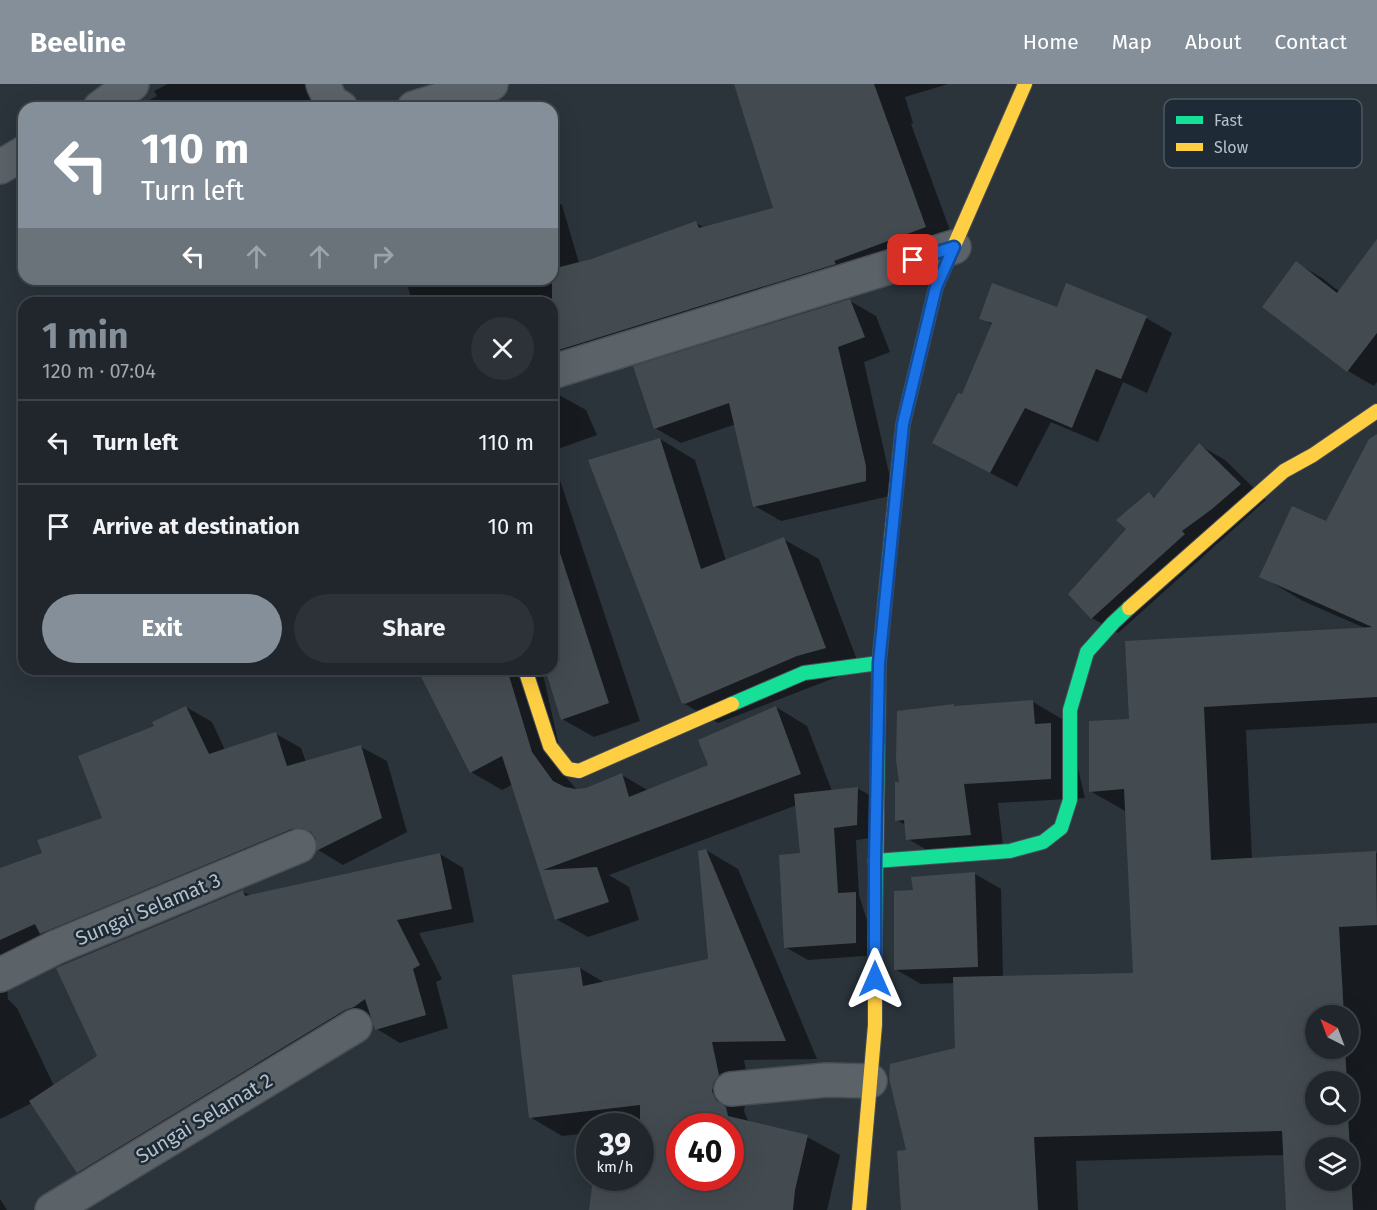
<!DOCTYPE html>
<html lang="en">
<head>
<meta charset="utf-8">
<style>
  body { margin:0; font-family:"Fira Sans",sans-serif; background:#2d3238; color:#f1f3f6; height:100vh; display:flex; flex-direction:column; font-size:22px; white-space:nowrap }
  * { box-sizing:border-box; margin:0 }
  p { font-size:20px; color:#a2a5a9 }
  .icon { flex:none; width:33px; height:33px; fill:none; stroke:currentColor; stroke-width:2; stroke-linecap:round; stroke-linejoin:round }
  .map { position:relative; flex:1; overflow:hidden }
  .panel { position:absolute; left:18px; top:213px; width:540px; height:378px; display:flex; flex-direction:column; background:#20262c; border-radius:18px; box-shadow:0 6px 24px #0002,0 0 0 2px #3d4348 }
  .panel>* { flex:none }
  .hud { position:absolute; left:18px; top:18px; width:540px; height:183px; border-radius:18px; box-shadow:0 6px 24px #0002,0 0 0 2px #3d4348; background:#858f99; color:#fff; overflow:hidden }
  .needle { width:39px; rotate:318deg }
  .buttons { position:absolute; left:1305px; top:921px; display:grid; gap:12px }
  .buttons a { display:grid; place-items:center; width:54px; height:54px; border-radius:50%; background:#20262c; box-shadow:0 6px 24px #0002,0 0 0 2px #3d4348; font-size:30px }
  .speed { position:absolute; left:576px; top:1029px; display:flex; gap:12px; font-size:30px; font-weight:700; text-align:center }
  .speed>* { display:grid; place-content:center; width:78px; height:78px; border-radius:50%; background:#20262c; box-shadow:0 6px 24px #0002,0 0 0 2px #3d4348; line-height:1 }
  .speed small { font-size:15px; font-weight:400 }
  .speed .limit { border:9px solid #d22; background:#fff; color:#111 }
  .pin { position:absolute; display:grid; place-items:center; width:51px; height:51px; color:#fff; margin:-26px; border-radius:12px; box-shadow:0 3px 9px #0006 }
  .me { position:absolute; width:66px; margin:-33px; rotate:0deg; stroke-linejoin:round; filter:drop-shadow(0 0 4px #0008) }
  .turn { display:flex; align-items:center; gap:21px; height:126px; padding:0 24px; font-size:27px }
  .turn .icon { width:78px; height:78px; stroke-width:2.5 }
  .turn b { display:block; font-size:42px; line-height:51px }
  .lanes { display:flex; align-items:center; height:57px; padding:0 24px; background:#0003; justify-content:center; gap:30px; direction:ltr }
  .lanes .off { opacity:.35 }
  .round { display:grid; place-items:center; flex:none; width:63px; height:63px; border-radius:32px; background:#2d3238 }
  .overview { display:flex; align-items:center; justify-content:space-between; height:102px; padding:0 24px }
  h1 { font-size:36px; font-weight:700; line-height:45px; color:#858f99 }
  .primary-button { display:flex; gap:12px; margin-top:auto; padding:12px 24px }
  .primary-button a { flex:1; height:69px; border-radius:36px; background:#858f99; color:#fff; font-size:24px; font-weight:700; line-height:69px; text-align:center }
  .primary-button a+a { background:#2d3238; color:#f1f3f6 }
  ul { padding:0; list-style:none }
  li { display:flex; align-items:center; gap:18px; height:84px; padding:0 24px; border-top:2px solid #3d4348 }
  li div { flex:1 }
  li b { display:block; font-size:22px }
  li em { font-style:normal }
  header { display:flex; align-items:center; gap:36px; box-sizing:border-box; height:84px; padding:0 30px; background:#858f99; color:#fff }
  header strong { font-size:28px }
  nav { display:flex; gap:33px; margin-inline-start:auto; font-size:21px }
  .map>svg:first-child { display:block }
</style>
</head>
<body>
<header>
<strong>Beeline</strong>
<nav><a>Home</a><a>Map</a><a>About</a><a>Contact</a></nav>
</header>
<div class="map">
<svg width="1377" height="1126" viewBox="0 0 1377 1126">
  <rect width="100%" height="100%" fill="#2b333b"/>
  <!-- shadow -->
  <path fill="#0007" fill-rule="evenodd" d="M 168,0 L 330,0 L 331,24 L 134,24 L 157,12 L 154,7 Z
    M 736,0 L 948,0 L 905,13 L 913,39 L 911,40 L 955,160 L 552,283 L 552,219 L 413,219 L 405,195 L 552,195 L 552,115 L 562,121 L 579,179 L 696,139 L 705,144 L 775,125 Z
    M 1377,158 L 1377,298 L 1374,302 L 1348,287 L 1264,222 L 1296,179 L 1322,194 L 1340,208 Z
    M 1067,201 L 1146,234 L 1172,249 L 1147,309 L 1123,298 L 1098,358 L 1051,338 L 1017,403 L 960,373 L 962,312 L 993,241 L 981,234 L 1057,225 Z
    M 850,217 L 876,232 L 890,268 L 864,278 L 894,411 L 781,437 L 755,422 L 736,340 L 681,359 L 655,344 Z
    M 552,307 L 586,326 L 597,351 L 552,367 Z
    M 660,355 L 695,376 L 726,477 L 783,455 L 819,475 L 860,584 L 718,639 L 683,619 Z
    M 1199,361 L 1225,376 L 1266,416 L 1118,549 L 1092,534 L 1070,510 L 1128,445 L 1149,410 L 1156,414 Z
    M 1377,371 L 1377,639 L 1246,646 L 1252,775 L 1377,769 L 1377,1126 L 1288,1126 L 1285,1071 L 1076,1077 L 1078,1126 L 903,1126 L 908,1067 L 956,965 L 955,899 L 921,900 L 895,885 L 914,807 L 975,790 L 1001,805 L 1003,894 L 1134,891 L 1127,728 L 1090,707 L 1130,636 L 1367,545 L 1303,517 L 1261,492 L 1327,439 ZM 1316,932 L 1348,932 L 1348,964 L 1316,964 ZM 1316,998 L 1348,998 L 1348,1030 L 1316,1030 ZM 1316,1064 L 1348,1064 L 1348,1096 L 1316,1096 Z
    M 552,372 L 640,637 L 594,653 L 562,635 L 547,587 L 543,590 L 566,693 L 577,706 L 587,706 L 622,691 L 649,707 L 709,682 L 776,623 L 807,642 L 832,707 L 857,704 L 880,717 L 879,753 L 856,756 L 859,811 L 878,871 L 808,876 L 785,863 L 802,770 L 797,721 L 609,791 L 629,803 L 639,836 L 588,853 L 556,835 L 513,700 L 502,706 L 471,688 L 418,585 L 552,585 Z
    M 363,585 L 378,585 L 370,589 Z
    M 1033,618 L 1067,638 L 1085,714 L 998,719 L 1004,770 L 942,775 L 908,755 L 906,741 L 896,736 L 900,699 L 953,621 L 956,623 Z
    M 186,623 L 212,638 L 225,666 L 276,650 L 301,664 L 306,678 L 361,663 L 387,677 L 407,748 L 343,781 L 318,766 L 318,759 L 66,864 L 0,882 L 0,786 L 43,770 L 104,735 L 156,643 Z
    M 706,766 L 738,785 L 817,975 L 744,976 L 751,1010 L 746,1017 L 744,1027 L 748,1037 L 753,1040 L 807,1053 L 840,1071 L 827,1126 L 590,1126 L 594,1094 L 640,1094 L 640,1042 L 590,1042 L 590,1049 L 562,1052 L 530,1033 L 580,884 L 605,899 L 710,876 ZM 680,1042 L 730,1042 L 730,1094 L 680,1094 Z
    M 440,770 L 463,784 L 474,838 L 419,849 L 442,895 L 436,898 L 448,944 L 400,959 L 377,945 L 374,937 L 369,939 L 102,1101 L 78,1088 L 32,1019 L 0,1035 L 0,887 L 7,903 L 8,915 L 17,924 L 54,1002 L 99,973 L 242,807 L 251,812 Z
    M 0,1115 L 7,1126 L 0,1126 Z"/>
  <!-- building -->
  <path fill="#444b50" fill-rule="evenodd" d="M 734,0 L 874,0 L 926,143 L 834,177 L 836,180 L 552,268 L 552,185 L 591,175 L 696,137 L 699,144 L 773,124 Z
    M 1377,155 L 1377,249 L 1347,288 L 1262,223 L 1296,177 L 1337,209 Z
    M 992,199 L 1057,223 L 1066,199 L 1147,232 L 1121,295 L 1096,285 L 1072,344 L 1025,324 L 990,389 L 932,359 L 958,309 L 962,310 L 992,239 L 979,235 Z
    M 850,215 L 865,253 L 838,263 L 866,382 L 866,397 L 753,423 L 729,319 L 654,345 L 633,282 Z
    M 1377,350 L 1377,613 L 1204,623 L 1211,776 L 1376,767 L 1377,841 L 1339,843 L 1344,932 L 1316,932 L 1316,964 L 1345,964 L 1347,998 L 1316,998 L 1316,1030 L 1348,1030 L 1353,1126 L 1286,1126 L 1282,1047 L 1034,1053 L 1038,1126 L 901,1126 L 897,1067 L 906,1066 L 889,994 L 890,980 L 955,964 L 953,893 L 1133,889 L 1124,705 L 1089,708 L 1089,637 L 1129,635 L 1125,557 L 1372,543 L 1259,493 L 1292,422 L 1326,437 L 1369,355 ZM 1316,1064 L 1348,1064 L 1348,1096 L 1316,1096 Z
    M 660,354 L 701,485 L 784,453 L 826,564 L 797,572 L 685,620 L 684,619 L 682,620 L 588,376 Z
    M 1199,359 L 1241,400 L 1212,425 L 1182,447 L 1185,450 L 1091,535 L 1068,510 L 1126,445 L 1116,436 L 1149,408 L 1154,414 Z
    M 559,466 L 609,619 L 561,636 L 545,585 L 552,585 L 552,467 Z
    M 417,585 L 507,585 L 532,668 L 553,697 L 565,703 L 576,705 L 586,704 L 622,689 L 629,713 L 708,681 L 698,656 L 776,622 L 801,690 L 543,786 L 597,783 L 609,818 L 555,836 L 502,672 L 470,689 Z
    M 1033,616 L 1035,640 L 1051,639 L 1051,695 L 964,700 L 971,751 L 906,756 L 904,736 L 895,737 L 895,698 L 899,698 L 896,676 L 897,627 L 954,620 L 954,622 Z
    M 186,622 L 209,670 L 276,648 L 287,682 L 361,661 L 382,734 L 316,767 L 316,755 L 311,748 L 302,744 L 292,745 L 40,850 L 35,840 L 0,856 L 0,784 L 42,769 L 37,756 L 102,734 L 78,672 L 154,642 L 152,638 Z
    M 858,703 L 857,741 L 834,744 L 838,809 L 856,808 L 856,859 L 784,864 L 779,771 L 800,769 L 794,710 Z
    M 706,765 L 786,957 L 712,958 L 719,991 L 714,998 L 712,1007 L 716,1016 L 726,1023 L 728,1032 L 808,1051 L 795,1106 L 793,1126 L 589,1126 L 593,1094 L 640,1094 L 640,1021 L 529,1034 L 512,891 L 580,883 L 583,902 L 708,875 L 698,767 ZM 680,1042 L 730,1042 L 730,1094 L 680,1094 Z
    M 440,769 L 452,825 L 397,836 L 420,881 L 413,885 L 426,931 L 375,946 L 365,915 L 354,923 L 345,926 L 77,1089 L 29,1017 L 97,972 L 56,884 L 243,806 L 245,812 Z
    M 975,788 L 978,883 L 894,886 L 894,807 L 913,806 L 911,793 Z"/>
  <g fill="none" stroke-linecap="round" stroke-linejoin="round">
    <!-- street casing -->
    <g stroke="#494f55" stroke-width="36">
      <path id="street" d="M 323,0 L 331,18 L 341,24
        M 100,24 L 132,0
        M 414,24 L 491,0
        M 0,83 L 24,69
        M 552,288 L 954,163
        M 0,891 L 56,863 L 299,762
        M 731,1005 L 826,996 L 870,997
        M 52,1126 L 355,942"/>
    </g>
    <!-- fast casing -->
    <g stroke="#494f55" stroke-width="16">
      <path id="fast" d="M 732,620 L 804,589 L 879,579
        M 875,777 L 1010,767 L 1043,758 L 1061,744 L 1070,716 L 1070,626 L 1087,568 L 1113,539 L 1129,524
        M 875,854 L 879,579 L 891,456"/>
    </g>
    <!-- slow casing -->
    <g stroke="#494f55" stroke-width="16">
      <path id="slow" d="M 891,456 L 903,340 L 936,203 L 1025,0
        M 1129,524 L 1284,387 L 1313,371 L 1377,327
        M 525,585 L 550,662 L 568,685 L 579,687 L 732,620
        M 859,1126 L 875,941 L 875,854"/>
    </g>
    <!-- street -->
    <use href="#street" stroke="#5b6268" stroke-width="33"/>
    <!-- fast -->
    <use href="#fast" stroke="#16e098" stroke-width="14"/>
    <!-- slow -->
    <use href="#slow" stroke="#ffcf43" stroke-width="14"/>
  </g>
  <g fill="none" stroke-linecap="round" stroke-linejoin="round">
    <!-- route casing -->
    <g stroke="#114b97" stroke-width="15">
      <path id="route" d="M 875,895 L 875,777 L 879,579 L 903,340 L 936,203 L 954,163 L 913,176"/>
    </g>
    <!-- route -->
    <use href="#route" stroke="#1a73e8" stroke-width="10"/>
  </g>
  <g text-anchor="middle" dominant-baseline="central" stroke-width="5" stroke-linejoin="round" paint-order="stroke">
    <!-- street labels -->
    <g font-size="20" fill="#b6c1cb" stroke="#1e2b36">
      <text transform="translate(148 825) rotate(-23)">Sungai Selamat 3</text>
      <text transform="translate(204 1034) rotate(-31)">Sungai Selamat 2</text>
    </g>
  </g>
  <!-- legend -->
  <rect x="1164" y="15" width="198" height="69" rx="9" fill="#1e2b36" stroke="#4c5863" stroke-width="1.5"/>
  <rect x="1176" y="32" width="27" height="8" fill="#16e098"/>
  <rect x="1176" y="59" width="27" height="8" fill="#ffcf43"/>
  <g font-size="16" fill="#b6c1cb">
    <text x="1214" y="42">Fast</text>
    <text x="1214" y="69">Slow</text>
  </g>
</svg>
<div class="buttons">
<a><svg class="needle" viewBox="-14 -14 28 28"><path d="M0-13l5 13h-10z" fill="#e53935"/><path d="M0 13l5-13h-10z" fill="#a2a5a9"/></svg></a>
<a><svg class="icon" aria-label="search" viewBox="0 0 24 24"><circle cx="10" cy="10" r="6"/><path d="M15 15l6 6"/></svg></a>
<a><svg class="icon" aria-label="layers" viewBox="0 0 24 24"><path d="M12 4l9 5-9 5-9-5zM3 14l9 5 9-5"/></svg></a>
</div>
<div class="speed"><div>39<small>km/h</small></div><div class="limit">40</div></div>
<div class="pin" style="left:913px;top:176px;background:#d93025"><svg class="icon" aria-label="arrive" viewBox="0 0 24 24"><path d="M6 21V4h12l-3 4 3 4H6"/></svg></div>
<svg class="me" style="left:875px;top:895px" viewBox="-20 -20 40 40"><path d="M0-17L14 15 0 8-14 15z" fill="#1a73e8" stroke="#fff" stroke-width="4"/></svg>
<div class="hud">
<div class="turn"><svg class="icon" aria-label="left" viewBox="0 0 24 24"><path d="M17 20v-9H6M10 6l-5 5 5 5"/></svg><div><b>110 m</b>Turn left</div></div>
<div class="lanes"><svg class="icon" aria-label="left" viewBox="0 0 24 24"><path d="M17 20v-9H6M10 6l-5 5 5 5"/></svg><svg class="icon off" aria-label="ahead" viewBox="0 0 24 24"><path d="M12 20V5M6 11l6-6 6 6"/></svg><svg class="icon off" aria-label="ahead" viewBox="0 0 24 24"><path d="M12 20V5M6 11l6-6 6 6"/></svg><svg class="icon off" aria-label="right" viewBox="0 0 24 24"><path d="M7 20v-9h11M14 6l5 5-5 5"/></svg></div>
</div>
<section class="panel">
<div class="overview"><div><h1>1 min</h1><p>120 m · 07:04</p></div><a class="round"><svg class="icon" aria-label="close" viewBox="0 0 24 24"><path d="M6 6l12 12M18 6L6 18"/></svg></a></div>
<ul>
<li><svg class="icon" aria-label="left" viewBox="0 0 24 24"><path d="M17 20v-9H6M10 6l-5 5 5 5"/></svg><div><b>Turn left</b></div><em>110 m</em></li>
<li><svg class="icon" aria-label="arrive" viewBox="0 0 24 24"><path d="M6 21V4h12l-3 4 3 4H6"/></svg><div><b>Arrive at destination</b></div><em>10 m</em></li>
</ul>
<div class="primary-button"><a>Exit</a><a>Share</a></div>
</section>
</div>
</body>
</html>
